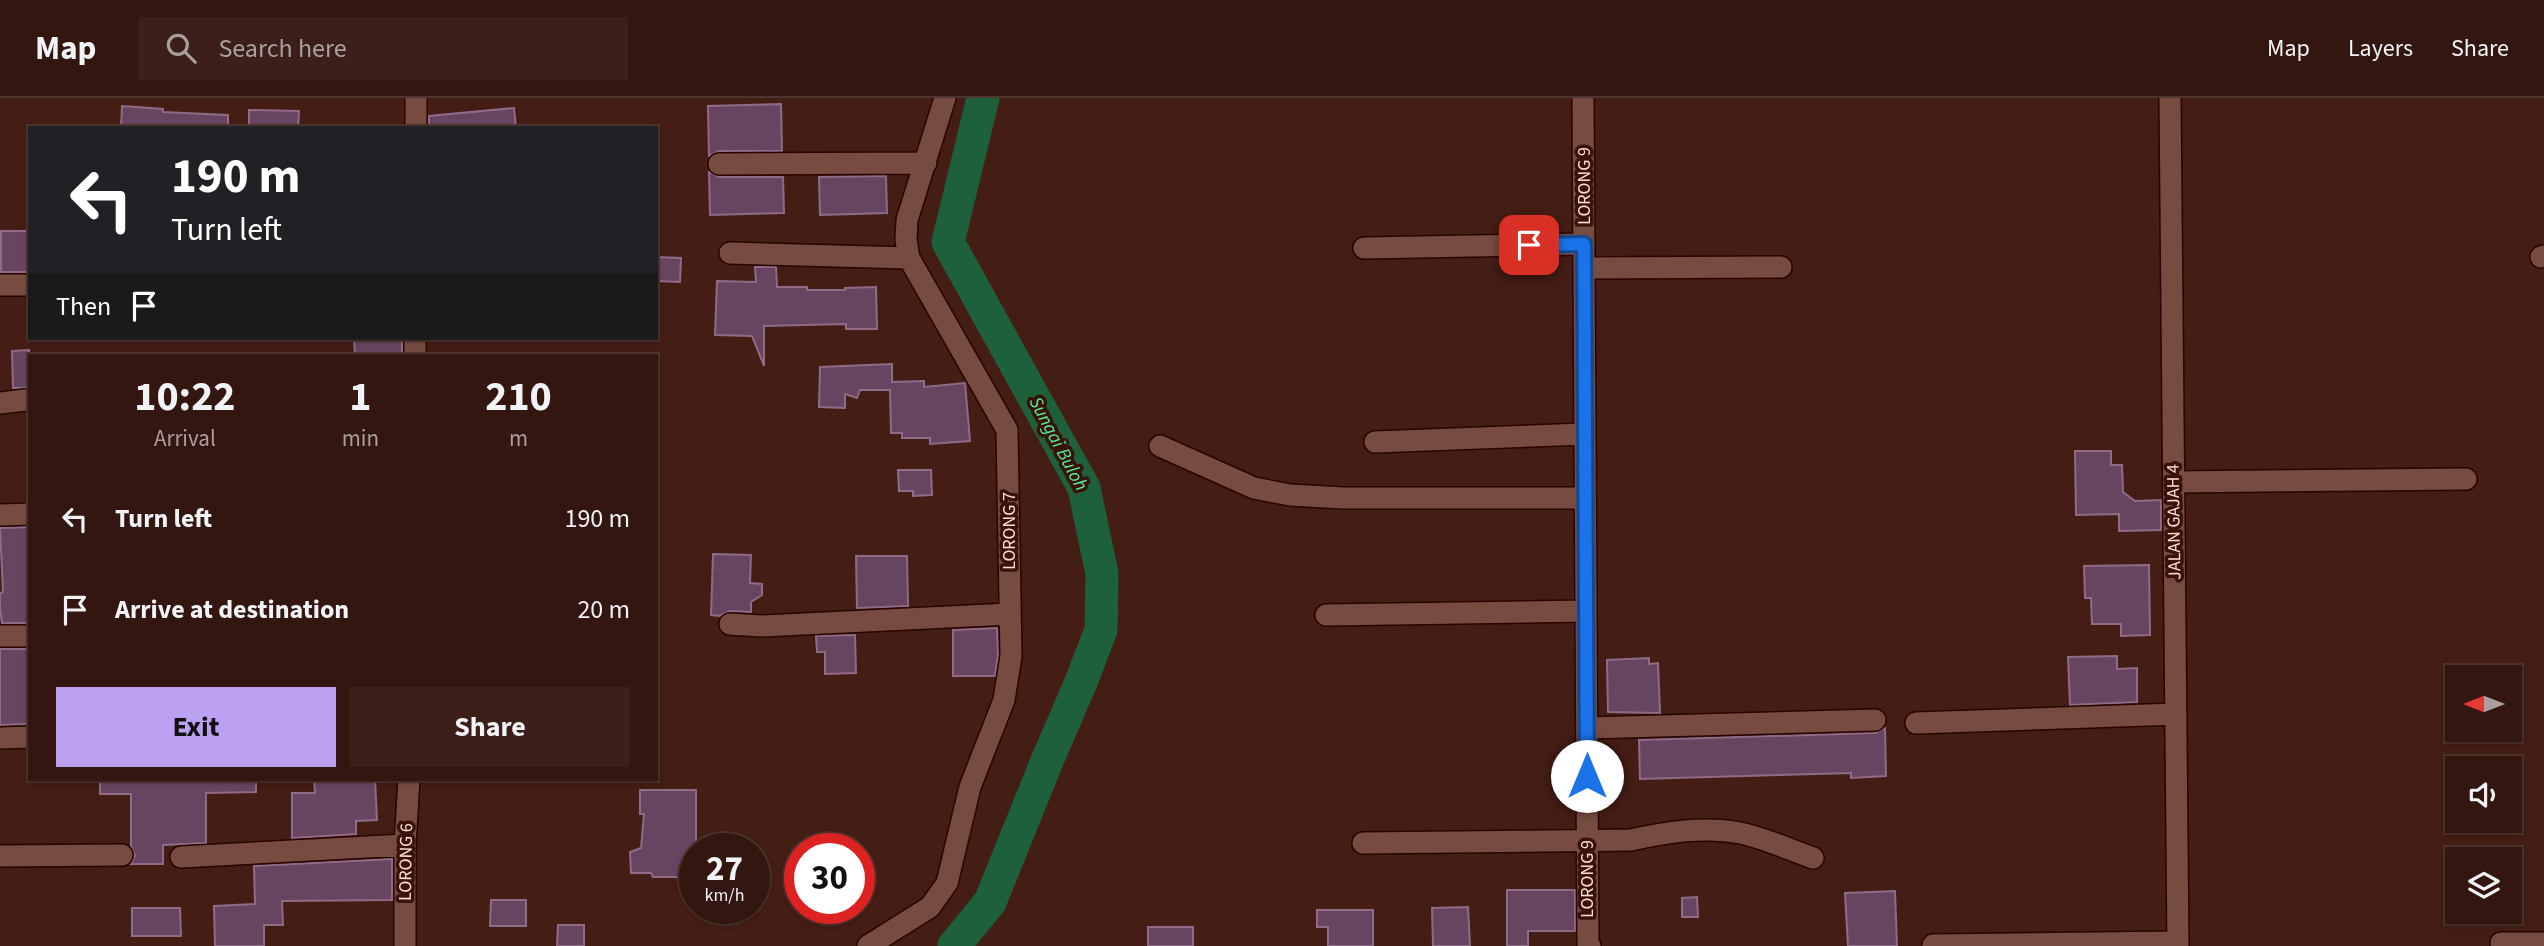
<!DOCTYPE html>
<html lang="en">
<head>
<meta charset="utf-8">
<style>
  body { margin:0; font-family:"Source Sans 3",sans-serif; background:#3b1f18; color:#f1f3f6; height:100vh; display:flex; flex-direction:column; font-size:26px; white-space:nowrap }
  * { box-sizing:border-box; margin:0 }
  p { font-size:23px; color:#a99f9e }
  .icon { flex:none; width:38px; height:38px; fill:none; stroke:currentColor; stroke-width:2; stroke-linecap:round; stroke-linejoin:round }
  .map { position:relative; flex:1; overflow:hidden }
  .drawer { position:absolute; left:28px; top:256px; width:630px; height:427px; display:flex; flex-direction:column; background:#33160f; border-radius:0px; box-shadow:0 2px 5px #0004,0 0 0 2px #4e352f }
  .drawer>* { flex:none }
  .guide { position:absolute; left:28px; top:28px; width:630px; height:214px; border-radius:0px; box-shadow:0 2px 5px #0004,0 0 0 2px #4e352f; background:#202124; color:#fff; overflow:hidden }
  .needle { width:46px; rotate:270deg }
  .tools { position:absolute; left:2445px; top:567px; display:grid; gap:14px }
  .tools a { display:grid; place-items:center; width:77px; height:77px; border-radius:0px; background:#33160f; box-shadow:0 2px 5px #0004,0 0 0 2px #4e352f; font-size:35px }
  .speed { position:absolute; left:679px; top:735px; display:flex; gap:14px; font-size:35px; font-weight:700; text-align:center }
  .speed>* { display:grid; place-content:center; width:91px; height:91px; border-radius:50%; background:#33160f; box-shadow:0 2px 5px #0004,0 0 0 2px #4e352f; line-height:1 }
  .speed small { font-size:18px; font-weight:400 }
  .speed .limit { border:10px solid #d22; background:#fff; color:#111 }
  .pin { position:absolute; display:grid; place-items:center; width:60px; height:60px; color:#fff; margin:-30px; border-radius:14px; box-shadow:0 4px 10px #0006 }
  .me { position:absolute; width:77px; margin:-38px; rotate:0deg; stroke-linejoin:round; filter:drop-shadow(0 0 5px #0008) }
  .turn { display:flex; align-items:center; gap:24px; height:147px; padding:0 28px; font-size:32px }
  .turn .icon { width:91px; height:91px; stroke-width:2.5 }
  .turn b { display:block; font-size:49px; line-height:60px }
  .then { display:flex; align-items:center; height:66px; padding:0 28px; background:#0003; gap:14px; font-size:26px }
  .eta { display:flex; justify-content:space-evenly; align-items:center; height:119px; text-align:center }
  .eta b { font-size:42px; font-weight:700; line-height:49px }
  .button { display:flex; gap:14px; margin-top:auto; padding:14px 28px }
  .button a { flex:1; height:80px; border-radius:0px; background:#bca0f2; color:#111; font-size:28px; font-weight:700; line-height:80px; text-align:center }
  .button a+a { background:#3b1f18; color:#f1f3f6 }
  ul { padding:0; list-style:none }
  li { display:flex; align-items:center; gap:21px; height:91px; padding:0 28px }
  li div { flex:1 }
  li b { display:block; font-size:26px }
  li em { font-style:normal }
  header { display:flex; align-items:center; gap:42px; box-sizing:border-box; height:98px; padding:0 35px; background:#33160f; border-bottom:2px solid #4e352f }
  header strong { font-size:33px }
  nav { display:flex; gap:38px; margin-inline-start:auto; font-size:24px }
  .search { width:490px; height:63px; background:#3b1f18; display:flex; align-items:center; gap:18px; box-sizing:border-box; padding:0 24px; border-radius:0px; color:#a99f9e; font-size:26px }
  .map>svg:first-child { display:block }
</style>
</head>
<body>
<header>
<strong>Map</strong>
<div class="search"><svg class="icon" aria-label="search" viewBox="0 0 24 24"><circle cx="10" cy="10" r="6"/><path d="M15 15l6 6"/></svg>Search here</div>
<nav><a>Map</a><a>Layers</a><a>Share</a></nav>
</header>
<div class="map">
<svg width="2544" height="848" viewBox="0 0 2544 848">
  <rect width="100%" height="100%" fill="#441d14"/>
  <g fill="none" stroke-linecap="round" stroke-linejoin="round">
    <!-- river -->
    <path stroke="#1d603b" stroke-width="33" d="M 954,848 L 990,804 L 1047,663 L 1081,584 L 1101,532 L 1102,476 L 1084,390 L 948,144 L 983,0"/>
  </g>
  <!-- building -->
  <path fill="#67445f" stroke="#906b87" stroke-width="2" d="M 781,6 L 782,53 L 719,53 L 709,58 L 708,8 Z
    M 122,8 L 163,11 L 163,14 L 228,17 L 228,30 L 121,30 Z
    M 514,10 L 516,30 L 429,30 L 429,18 Z
    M 249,12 L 299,13 L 298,30 L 249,30 Z
    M 709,74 L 719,79 L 783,79 L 784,115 L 710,117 Z
    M 886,78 L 887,115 L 820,117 L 819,79 Z
    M 1,133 L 30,133 L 30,174 L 1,174 Z
    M 656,159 L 681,160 L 680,184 L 656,183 Z
    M 755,169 L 776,169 L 777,189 L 807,189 L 807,192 L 845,192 L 845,190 L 876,189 L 877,231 L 846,231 L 846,226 L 764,228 L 764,268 L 752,238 L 715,237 L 717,183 L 756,184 Z
    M 354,240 L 402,240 L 402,257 L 355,257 Z
    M 29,252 L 29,290 L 13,290 L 12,253 Z
    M 892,266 L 892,284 L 924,283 L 924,289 L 965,285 L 970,343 L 930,346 L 930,340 L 902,340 L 902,335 L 891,335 L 890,292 L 860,292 L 857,300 L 845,296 L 845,310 L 819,309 L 820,269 Z
    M 2075,353 L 2111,353 L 2111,367 L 2122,367 L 2123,394 L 2135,403 L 2161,402 L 2161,432 L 2119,433 L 2119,416 L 2076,417 Z
    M 898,372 L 931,372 L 932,397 L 913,398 L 913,393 L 899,393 Z
    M 30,429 L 30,525 L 2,525 L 0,510 L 0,495 L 3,494 L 0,430 Z
    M 713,456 L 751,457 L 750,485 L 762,486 L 762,497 L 751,504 L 751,514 L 730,513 L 720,518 L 711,517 Z
    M 856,458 L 907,458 L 908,508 L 857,510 Z
    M 2149,467 L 2150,537 L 2121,538 L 2121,526 L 2092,526 L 2091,500 L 2085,500 L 2084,468 Z
    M 997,530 L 998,557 L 995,578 L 953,578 L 953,532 Z
    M 855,537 L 856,575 L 825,576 L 825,554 L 817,554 L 816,538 Z
    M 0,551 L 30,551 L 30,626 L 0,627 Z
    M 2117,558 L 2117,571 L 2137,570 L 2137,604 L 2070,607 L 2068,559 Z
    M 1649,560 L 1649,566 L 1658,565 L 1660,615 L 1608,614 L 1607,562 Z
    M 1885,630 L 1886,678 L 1851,680 L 1851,675 L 1640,681 L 1639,642 L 1875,635 Z
    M 100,681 L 256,681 L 256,694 L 206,695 L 206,745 L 163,747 L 163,766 L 131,766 L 135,758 L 131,748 L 131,696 L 100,696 Z
    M 314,681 L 375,681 L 377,722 L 356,723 L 356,736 L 292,740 L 292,695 L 315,695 Z
    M 640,692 L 696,692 L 696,751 L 695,758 L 687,758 L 687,779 L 653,779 L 651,775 L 631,775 L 630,754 L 641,750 L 644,716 L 640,716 Z
    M 392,761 L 392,802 L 282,803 L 283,827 L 264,827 L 264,848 L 215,848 L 214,808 L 255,806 L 254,768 Z
    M 1507,792 L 1575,792 L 1575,833 L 1528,833 L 1528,848 L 1507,848 Z
    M 1895,793 L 1897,848 L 1848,848 L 1845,795 Z
    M 1697,799 L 1698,819 L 1682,819 L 1682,800 Z
    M 491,802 L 526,802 L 526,828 L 490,828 Z
    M 1468,809 L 1470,848 L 1433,848 L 1432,810 Z
    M 132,810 L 180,810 L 181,838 L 132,838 Z
    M 1317,812 L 1373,812 L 1373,848 L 1328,848 L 1328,829 L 1317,829 Z
    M 558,827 L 584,827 L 584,848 L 557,848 Z
    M 1148,829 L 1193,829 L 1193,848 L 1148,848 Z"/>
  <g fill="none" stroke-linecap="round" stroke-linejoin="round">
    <!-- minor casing -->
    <g stroke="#280501" stroke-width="24">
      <path id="minor" d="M 416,0 L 416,30
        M 1583,0 L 1588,848 L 1590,848
        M 2170,0 L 2178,848
        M 719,66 L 926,65
        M 1364,150 L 1584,146
        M 730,155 L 909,160
        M 2541,159 L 2544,158
        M 1584,170 L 1781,169
        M 0,187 L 30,187
        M 415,257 L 415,240
        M 0,305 L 25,302
        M 1375,344 L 1585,336
        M 1160,348 L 1254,390 L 1290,397 L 1343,400 L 1585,400
        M 2174,384 L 2466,381
        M 0,417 L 30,416
        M 1326,517 L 1586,513
        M 730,526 L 761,528 L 1010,516
        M 0,538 L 30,538
        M 1916,625 L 2176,616
        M 1587,630 L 1875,622
        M 0,640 L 30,639
        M 1363,745 L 1631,742 C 1667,734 1704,728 1740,735 C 1765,740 1790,752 1813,760
        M 0,758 L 122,757
        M 181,759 L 405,747
        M 2501,845 L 2544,845
        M 1933,847 L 2178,844
        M 405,848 L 405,747 L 409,681
        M 868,848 L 930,809 L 947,785 L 970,689 L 1004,602 L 1011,558 L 1007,332 L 909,160 L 906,142 L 907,122 L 945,0"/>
    </g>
    <!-- minor -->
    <use href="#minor" stroke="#774b40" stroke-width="21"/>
  </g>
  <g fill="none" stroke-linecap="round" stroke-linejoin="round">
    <!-- route casing -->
    <g stroke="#114b97" stroke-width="18">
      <path id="route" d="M 1529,147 L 1584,146 L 1587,678"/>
    </g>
    <!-- route -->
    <use href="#route" stroke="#1a73e8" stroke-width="12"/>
  </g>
  <g text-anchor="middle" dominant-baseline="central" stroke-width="7" stroke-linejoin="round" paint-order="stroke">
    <!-- street labels -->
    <g font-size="18" fill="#fadfd8" stroke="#39130a">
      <text transform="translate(1584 88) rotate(-90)">LORONG 9</text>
      <text transform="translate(2174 424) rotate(-91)">JALAN GAJAH 4</text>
      <text transform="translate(1009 433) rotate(-90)">LORONG 7</text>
      <text transform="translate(406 764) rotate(-89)">LORONG 6</text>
      <text transform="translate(1587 781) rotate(-90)">LORONG 9</text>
    </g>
    <!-- water labels -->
    <g font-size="19" font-style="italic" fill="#52f29a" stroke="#39130a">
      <text transform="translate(1058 346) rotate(62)">Sungai Buloh</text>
    </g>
  </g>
</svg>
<div class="tools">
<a><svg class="needle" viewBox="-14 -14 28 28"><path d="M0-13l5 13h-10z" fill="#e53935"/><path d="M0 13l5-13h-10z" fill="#a99f9e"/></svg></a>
<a><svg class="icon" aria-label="sound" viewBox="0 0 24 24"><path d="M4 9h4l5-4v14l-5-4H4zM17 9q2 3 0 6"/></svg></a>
<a><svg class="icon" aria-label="layers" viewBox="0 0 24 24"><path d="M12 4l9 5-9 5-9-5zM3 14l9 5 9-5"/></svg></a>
</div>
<div class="speed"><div>27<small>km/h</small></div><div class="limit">30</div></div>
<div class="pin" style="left:1529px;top:147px;background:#d93025"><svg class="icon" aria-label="arrive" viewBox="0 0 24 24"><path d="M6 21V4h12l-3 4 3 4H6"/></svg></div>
<svg class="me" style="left:1587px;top:678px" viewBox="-20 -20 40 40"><circle r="19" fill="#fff"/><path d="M0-13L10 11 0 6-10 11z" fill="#1a73e8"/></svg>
<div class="guide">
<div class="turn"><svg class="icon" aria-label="left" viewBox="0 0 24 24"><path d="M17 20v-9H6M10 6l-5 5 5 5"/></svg><div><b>190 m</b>Turn left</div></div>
<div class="then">Then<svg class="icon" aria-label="arrive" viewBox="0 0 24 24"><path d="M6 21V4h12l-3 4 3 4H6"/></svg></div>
</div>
<section class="drawer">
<div class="eta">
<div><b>10:22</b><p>Arrival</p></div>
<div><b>1</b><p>min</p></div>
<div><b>210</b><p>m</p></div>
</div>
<ul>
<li><svg class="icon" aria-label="left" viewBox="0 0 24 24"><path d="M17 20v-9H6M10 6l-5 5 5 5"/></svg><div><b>Turn left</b></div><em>190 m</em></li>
<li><svg class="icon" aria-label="arrive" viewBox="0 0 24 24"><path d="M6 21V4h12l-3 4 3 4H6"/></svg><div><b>Arrive at destination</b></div><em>20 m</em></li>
</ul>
<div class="button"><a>Exit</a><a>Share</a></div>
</section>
</div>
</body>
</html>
